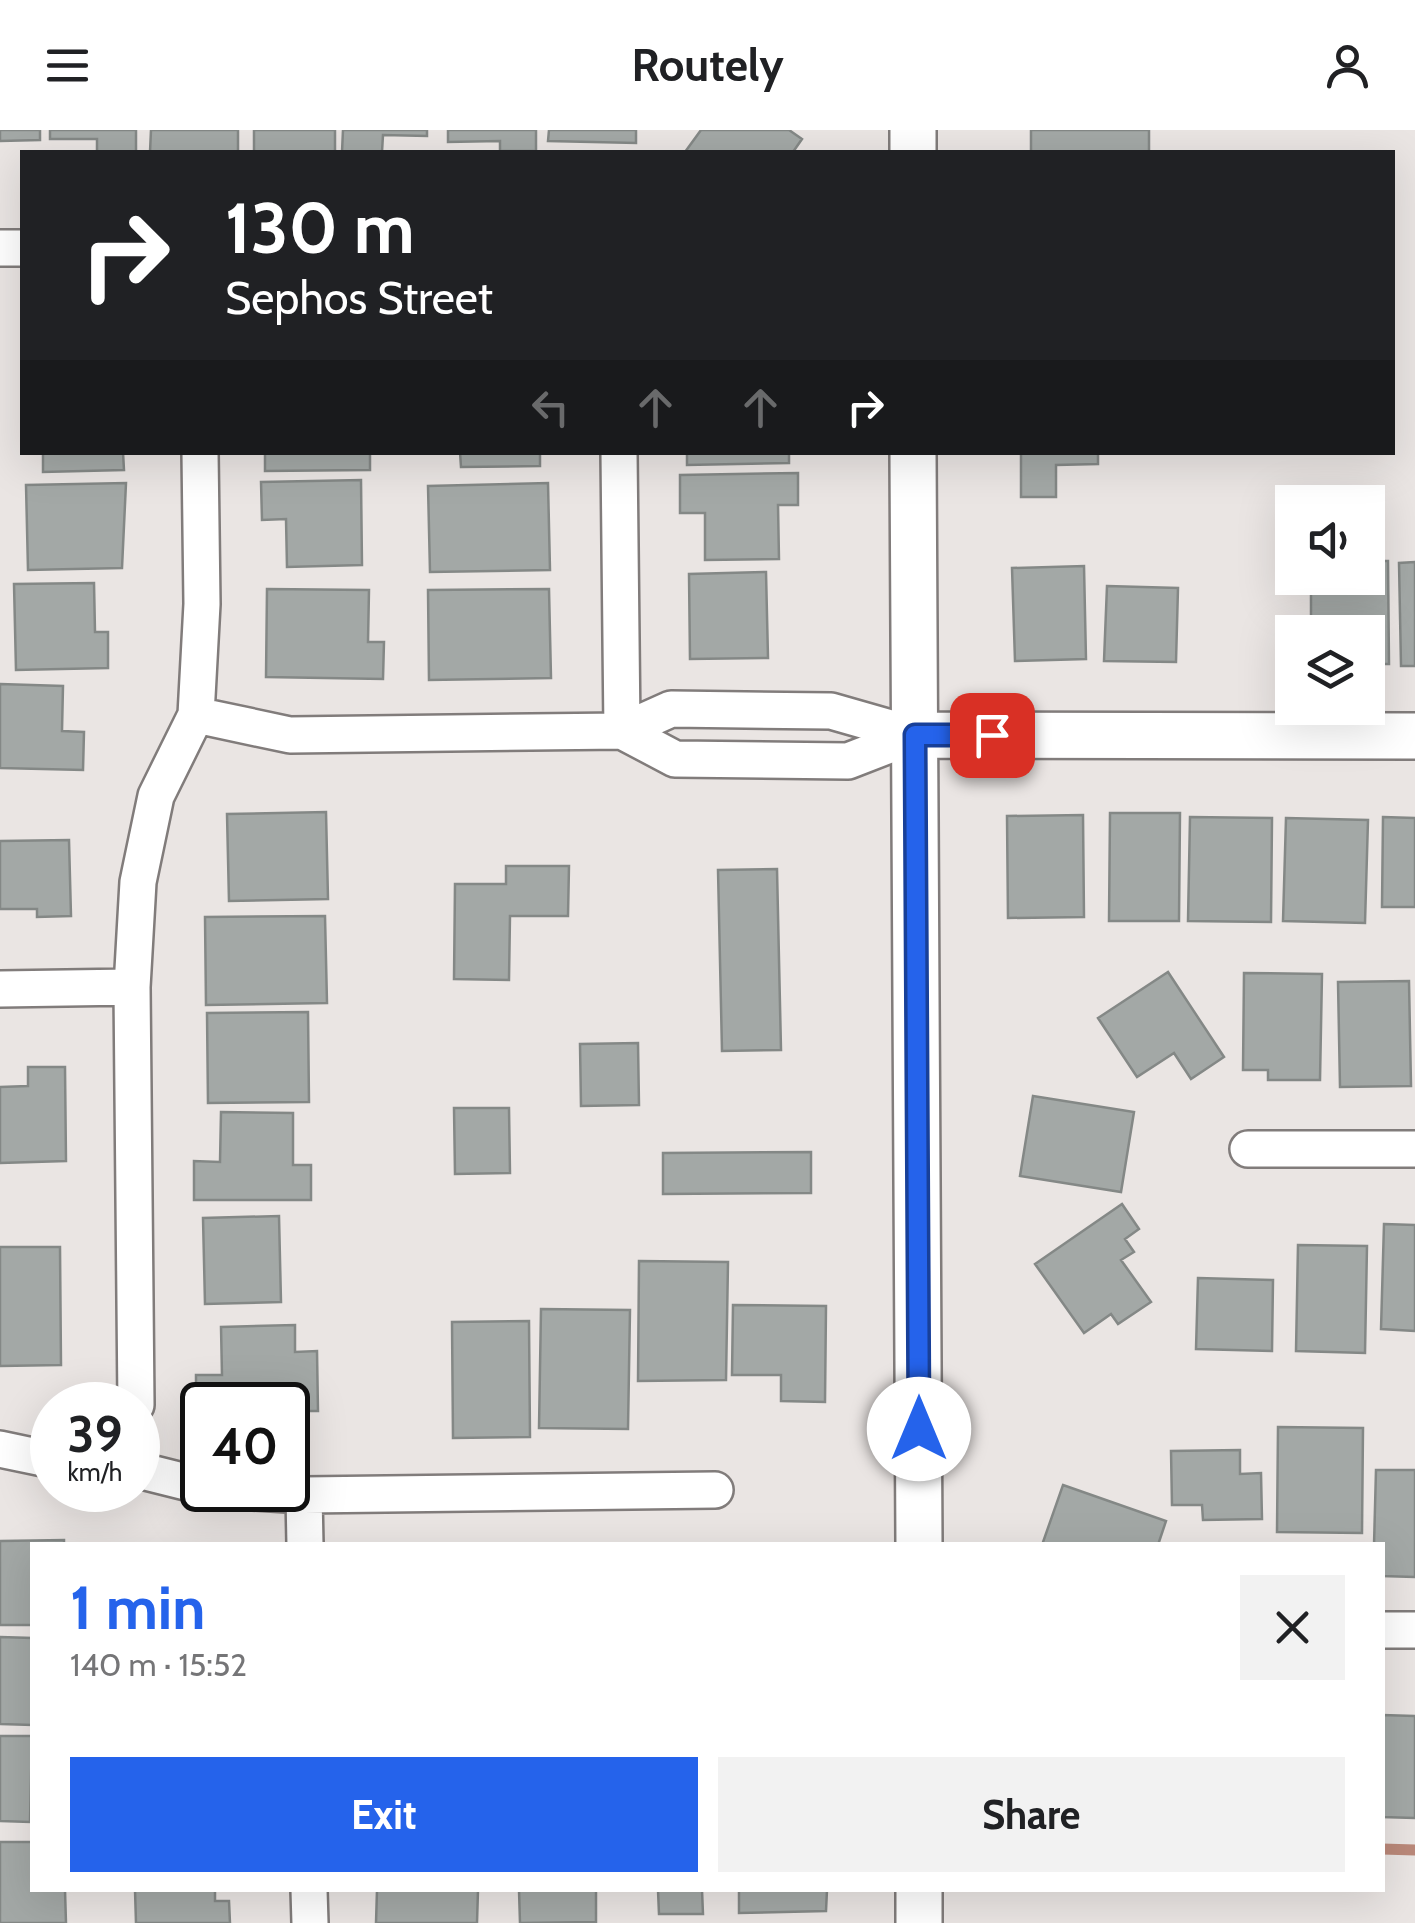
<!DOCTYPE html>
<html lang="en">
<head>
<meta charset="utf-8">
<style>
  body { margin:0; font-family:Cabin,sans-serif; background:#f2f2f2; color:#202124; height:100vh; display:flex; flex-direction:column; font-size:38px; white-space:nowrap }
  * { box-sizing:border-box; margin:0 }
  p { font-size:32px; color:#757577 }
  .icon { flex:none; width:55px; height:55px; fill:none; stroke:currentColor; stroke-width:2; stroke-linecap:round; stroke-linejoin:round }
  .map { position:relative; flex:1; overflow:hidden }
  .details { position:absolute; left:30px; top:1412px; width:1355px; height:350px; display:flex; flex-direction:column; background:#fff; border-radius:0px; box-shadow:0 10px 40px #0002 }
  .details>* { flex:none }
  .top-card { position:absolute; left:20px; top:20px; width:1375px; height:305px; border-radius:0px; box-shadow:0 10px 40px #0002; background:#202124; color:#fff; overflow:hidden }
  .fabs { position:absolute; left:1275px; top:355px; display:grid; gap:20px }
  .fabs a { display:grid; place-items:center; width:110px; height:110px; border-radius:0px; background:#fff; box-shadow:0 10px 40px #0002; font-size:50px }
  .speed { position:absolute; left:30px; top:1252px; display:flex; gap:20px; font-size:50px; font-weight:700; text-align:center }
  .speed>* { display:grid; place-content:center; width:130px; height:130px; border-radius:50%; background:#fff; box-shadow:0 10px 40px #0002; line-height:1 }
  .speed small { font-size:25px; font-weight:400 }
  .speed .limit { border:5px solid #111; border-radius:15px; background:#fff; color:#111 }
  .pin { position:absolute; display:grid; place-items:center; width:85px; height:85px; color:#fff; margin:-42px; border-radius:20px; box-shadow:0 5px 15px #0006 }
  .me { position:absolute; width:110px; margin:-55px; rotate:0deg; stroke-linejoin:round; filter:drop-shadow(0 0 8px #0008) }
  .turn { display:flex; align-items:center; gap:35px; height:210px; padding:0 40px; font-size:45px }
  .turn .icon { width:130px; height:130px; stroke-width:2.5 }
  .turn b { display:block; font-size:70px; line-height:85px }
  .lanes { display:flex; align-items:center; height:95px; padding:0 40px; background:#0003; justify-content:center; gap:50px; direction:ltr }
  .lanes .off { opacity:.35 }
  .round { display:grid; place-items:center; flex:none; width:105px; height:105px; border-radius:0px; background:#f2f2f2 }
  .overview { display:flex; align-items:center; justify-content:space-between; height:170px; padding:0 40px }
  h1 { font-size:60px; font-weight:700; line-height:75px; color:#2563eb }
  .primary-button { display:flex; gap:20px; margin-top:auto; padding:20px 40px }
  .primary-button a { flex:1; height:115px; border-radius:0px; background:#2563eb; color:#fff; font-size:40px; font-weight:700; line-height:115px; text-align:center }
  .primary-button a+a { background:#f2f2f2; color:#202124 }
  header { display:flex; justify-content:space-between; align-items:center; height:130px; padding:0 40px; background:#fff; font-size:45px; font-weight:700 }
  .map>svg:first-child { display:block }
</style>
</head>
<body>
<header><svg class="icon" aria-label="menu" viewBox="0 0 24 24"><path d="M4 6h16M4 12h16M4 18h16"/></svg>Routely<svg class="icon" aria-label="person" viewBox="0 0 24 24"><circle cx="12" cy="8" r="4"/><path d="M4 21q1-7 8-7t8 7"/></svg></header>
<div class="map">
<svg width="1415" height="1793" viewBox="0 0 1415 1793">
  <rect width="100%" height="100%" fill="#eae5e3"/>
  <g fill="none" stroke-linecap="round" stroke-linejoin="round">
    <!-- stream -->
    <path stroke="#bb897a" stroke-width="11" d="M 1382,1719 L 1415,1720"/>
  </g>
  <!-- building -->
  <path fill="#a3a8a6" stroke="#848886" stroke-width="2.5" d="M 0,0 L 40,0 L 40,10 L 0,11 Z
    M 50,0 L 136,0 L 136,22 L 97,22 L 97,9 L 50,9 Z
    M 151,0 L 238,0 L 238,22 L 150,22 Z
    M 254,0 L 335,0 L 335,22 L 254,22 Z
    M 343,0 L 427,0 L 427,6 L 383,5 L 382,22 L 342,22 Z
    M 448,0 L 536,0 L 536,21 L 500,21 L 500,11 L 448,12 Z
    M 549,0 L 636,0 L 636,13 L 548,11 Z
    M 701,0 L 789,0 L 802,9 L 793,22 L 685,22 Z
    M 1031,0 L 1149,0 L 1149,22 L 1031,22 Z
    M 43,322 L 123,322 L 124,340 L 43,342 Z
    M 265,322 L 370,322 L 370,340 L 265,341 Z
    M 460,322 L 540,322 L 540,336 L 461,337 Z
    M 687,322 L 789,322 L 789,333 L 687,335 Z
    M 1021,322 L 1098,322 L 1098,334 L 1056,335 L 1056,367 L 1021,367 Z
    M 798,343 L 798,375 L 778,375 L 779,429 L 705,430 L 705,383 L 680,383 L 680,345 Z
    M 361,350 L 362,435 L 287,437 L 286,389 L 262,390 L 261,352 Z
    M 126,353 L 122,438 L 28,440 L 26,355 Z
    M 548,353 L 550,440 L 430,442 L 428,356 Z
    M 1368,431 L 1388,431 L 1389,534 L 1368,534 L 1368,502 L 1295,502 L 1295,497 L 1311,497 L 1311,448 L 1368,448 Z
    M 1415,432 L 1415,536 L 1401,536 L 1399,433 Z
    M 1084,436 L 1086,529 L 1015,531 L 1012,438 Z
    M 766,442 L 768,528 L 690,529 L 689,444 Z
    M 94,453 L 95,502 L 108,502 L 108,538 L 16,540 L 14,454 Z
    M 1107,456 L 1178,458 L 1176,532 L 1104,531 Z
    M 267,459 L 369,460 L 368,512 L 384,512 L 383,549 L 266,547 Z
    M 549,459 L 551,548 L 429,550 L 428,460 Z
    M 0,554 L 63,556 L 62,601 L 84,602 L 83,640 L 0,638 Z
    M 326,682 L 328,769 L 229,771 L 227,684 Z
    M 1110,683 L 1180,683 L 1179,791 L 1109,791 Z
    M 1083,685 L 1084,787 L 1008,788 L 1007,686 Z
    M 1190,687 L 1272,688 L 1271,792 L 1188,791 Z
    M 1383,687 L 1415,688 L 1415,777 L 1382,777 Z
    M 1286,688 L 1368,690 L 1365,793 L 1283,791 Z
    M 69,710 L 71,786 L 37,787 L 37,779 L 0,779 L 0,711 Z
    M 506,736 L 569,736 L 568,786 L 510,786 L 509,850 L 454,849 L 455,754 L 506,754 Z
    M 777,739 L 781,920 L 722,921 L 718,740 Z
    M 325,786 L 327,873 L 206,875 L 205,787 Z
    M 1168,842 L 1224,927 L 1191,949 L 1174,923 L 1137,947 L 1098,888 Z
    M 1244,843 L 1322,844 L 1320,950 L 1268,950 L 1268,940 L 1243,940 Z
    M 1409,851 L 1411,956 L 1340,957 L 1338,852 Z
    M 308,882 L 309,972 L 208,973 L 207,883 Z
    M 638,913 L 639,975 L 581,976 L 580,914 Z
    M 28,937 L 65,937 L 66,1031 L 0,1033 L 0,957 L 28,956 Z
    M 1033,966 L 1134,982 L 1121,1062 L 1020,1046 Z
    M 454,978 L 509,978 L 510,1043 L 455,1044 Z
    M 221,982 L 293,983 L 293,1035 L 311,1035 L 311,1070 L 194,1070 L 194,1031 L 220,1032 Z
    M 811,1022 L 811,1063 L 663,1064 L 663,1023 Z
    M 1122,1074 L 1139,1099 L 1125,1109 L 1134,1122 L 1121,1130 L 1151,1172 L 1118,1194 L 1111,1184 L 1084,1203 L 1035,1134 Z
    M 279,1086 L 281,1172 L 205,1174 L 203,1088 Z
    M 1384,1094 L 1415,1095 L 1415,1201 L 1381,1199 Z
    M 1298,1115 L 1367,1116 L 1365,1223 L 1296,1221 Z
    M 0,1117 L 60,1117 L 61,1235 L 0,1236 Z
    M 639,1131 L 728,1132 L 726,1250 L 638,1251 Z
    M 1198,1148 L 1273,1150 L 1272,1221 L 1196,1219 Z
    M 733,1175 L 826,1176 L 825,1272 L 781,1271 L 781,1245 L 732,1245 Z
    M 541,1179 L 630,1180 L 628,1299 L 539,1298 Z
    M 529,1191 L 530,1307 L 453,1308 L 452,1192 Z
    M 295,1195 L 295,1222 L 317,1221 L 318,1281 L 288,1281 L 288,1275 L 202,1275 L 202,1283 L 196,1283 L 196,1245 L 222,1245 L 221,1197 Z
    M 1278,1297 L 1363,1298 L 1362,1403 L 1277,1402 Z
    M 1240,1320 L 1240,1344 L 1261,1343 L 1262,1389 L 1203,1390 L 1202,1375 L 1172,1375 L 1171,1321 Z
    M 1376,1340 L 1415,1340 L 1415,1447 L 1382,1446 L 1382,1415 L 1374,1415 Z
    M 1063,1355 L 1166,1391 L 1158,1415 L 1042,1415 Z
    M 64,1410 L 64,1415 L 32,1415 L 32,1495 L 0,1495 L 0,1411 Z
    M 0,1507 L 32,1508 L 32,1595 L 0,1594 Z
    M 1382,1585 L 1415,1586 L 1415,1688 L 1382,1687 Z
    M 0,1606 L 32,1606 L 30,1692 L 0,1691 Z
    M 0,1712 L 32,1712 L 32,1760 L 65,1760 L 66,1793 L 0,1793 Z
    M 135,1760 L 215,1760 L 215,1771 L 229,1771 L 230,1793 L 136,1793 Z
    M 377,1760 L 478,1760 L 477,1793 L 376,1793 Z
    M 519,1760 L 596,1760 L 596,1792 L 520,1793 Z
    M 658,1760 L 702,1760 L 703,1784 L 659,1784 Z
    M 739,1760 L 827,1760 L 826,1781 L 739,1783 Z"/>
  <g fill="none" stroke-linecap="round" stroke-linejoin="round">
    <!-- minor casing -->
    <g stroke="#817c7b" stroke-width="40">
      <path id="minor" d="M 0,118 L 22,118
        M 619,322 L 622,601
        M 196,585 L 290,605 L 622,601 L 671,579 L 831,581 L 915,605
        M 622,601 L 675,629 L 848,631 L 915,605
        M 0,859 L 132,857
        M 1248,1019 L 1415,1019
        M 136,1275 L 132,857 L 138,752 L 156,666 L 196,585 L 202,474 L 200,322
        M 0,1319 L 52,1330
        M 138,1340 L 202,1356
        M 219,1360 L 304,1365 L 715,1360
        M 304,1365 L 305,1415
        M 1382,1500 L 1415,1500
        M 309,1760 L 310,1793"/>
    </g>
    <!-- tertiary casing -->
    <g stroke="#817c7b" stroke-width="50">
      <path id="tertiary" d="M 913,22 L 913,0
        M 913,322 L 919,1415
        M 915,605 L 1415,606
        M 919,1793 L 919,1760"/>
    </g>
    <!-- minor -->
    <use href="#minor" stroke="#fff" stroke-width="35"/>
    <!-- tertiary -->
    <use href="#tertiary" stroke="#fff" stroke-width="45"/>
  </g>
  <g fill="none" stroke-linecap="round" stroke-linejoin="round">
    <!-- route casing -->
    <g stroke="#184099" stroke-width="25">
      <path id="route" d="M 919,1299 L 915,605 L 992,605"/>
    </g>
    <!-- route -->
    <use href="#route" stroke="#2563eb" stroke-width="18"/>
  </g>
</svg>
<div class="fabs">
<a><svg class="icon" aria-label="sound" viewBox="0 0 24 24"><path d="M4 9h4l5-4v14l-5-4H4zM17 9q2 3 0 6"/></svg></a>
<a><svg class="icon" aria-label="layers" viewBox="0 0 24 24"><path d="M12 4l9 5-9 5-9-5zM3 14l9 5 9-5"/></svg></a>
</div>
<div class="speed"><div>39<small>km/h</small></div><div class="limit">40</div></div>
<div class="pin" style="left:992px;top:605px;background:#d93025"><svg class="icon" aria-label="arrive" viewBox="0 0 24 24"><path d="M6 21V4h12l-3 4 3 4H6"/></svg></div>
<svg class="me" style="left:919px;top:1299px" viewBox="-20 -20 40 40"><circle r="19" fill="#fff"/><path d="M0-13L10 11 0 6-10 11z" fill="#2563eb"/></svg>
<div class="top-card">
<div class="turn"><svg class="icon" aria-label="right" viewBox="0 0 24 24"><path d="M7 20v-9h11M14 6l5 5-5 5"/></svg><div><b>130 m</b>Sephos Street</div></div>
<div class="lanes"><svg class="icon off" aria-label="left" viewBox="0 0 24 24"><path d="M17 20v-9H6M10 6l-5 5 5 5"/></svg><svg class="icon off" aria-label="ahead" viewBox="0 0 24 24"><path d="M12 20V5M6 11l6-6 6 6"/></svg><svg class="icon off" aria-label="ahead" viewBox="0 0 24 24"><path d="M12 20V5M6 11l6-6 6 6"/></svg><svg class="icon" aria-label="right" viewBox="0 0 24 24"><path d="M7 20v-9h11M14 6l5 5-5 5"/></svg></div>
</div>
<section class="details">
<div class="overview"><div><h1>1 min</h1><p>140 m · 15:52</p></div><a class="round"><svg class="icon" aria-label="close" viewBox="0 0 24 24"><path d="M6 6l12 12M18 6L6 18"/></svg></a></div>
<div class="primary-button"><a>Exit</a><a>Share</a></div>
</section>
</div>
</body>
</html>
